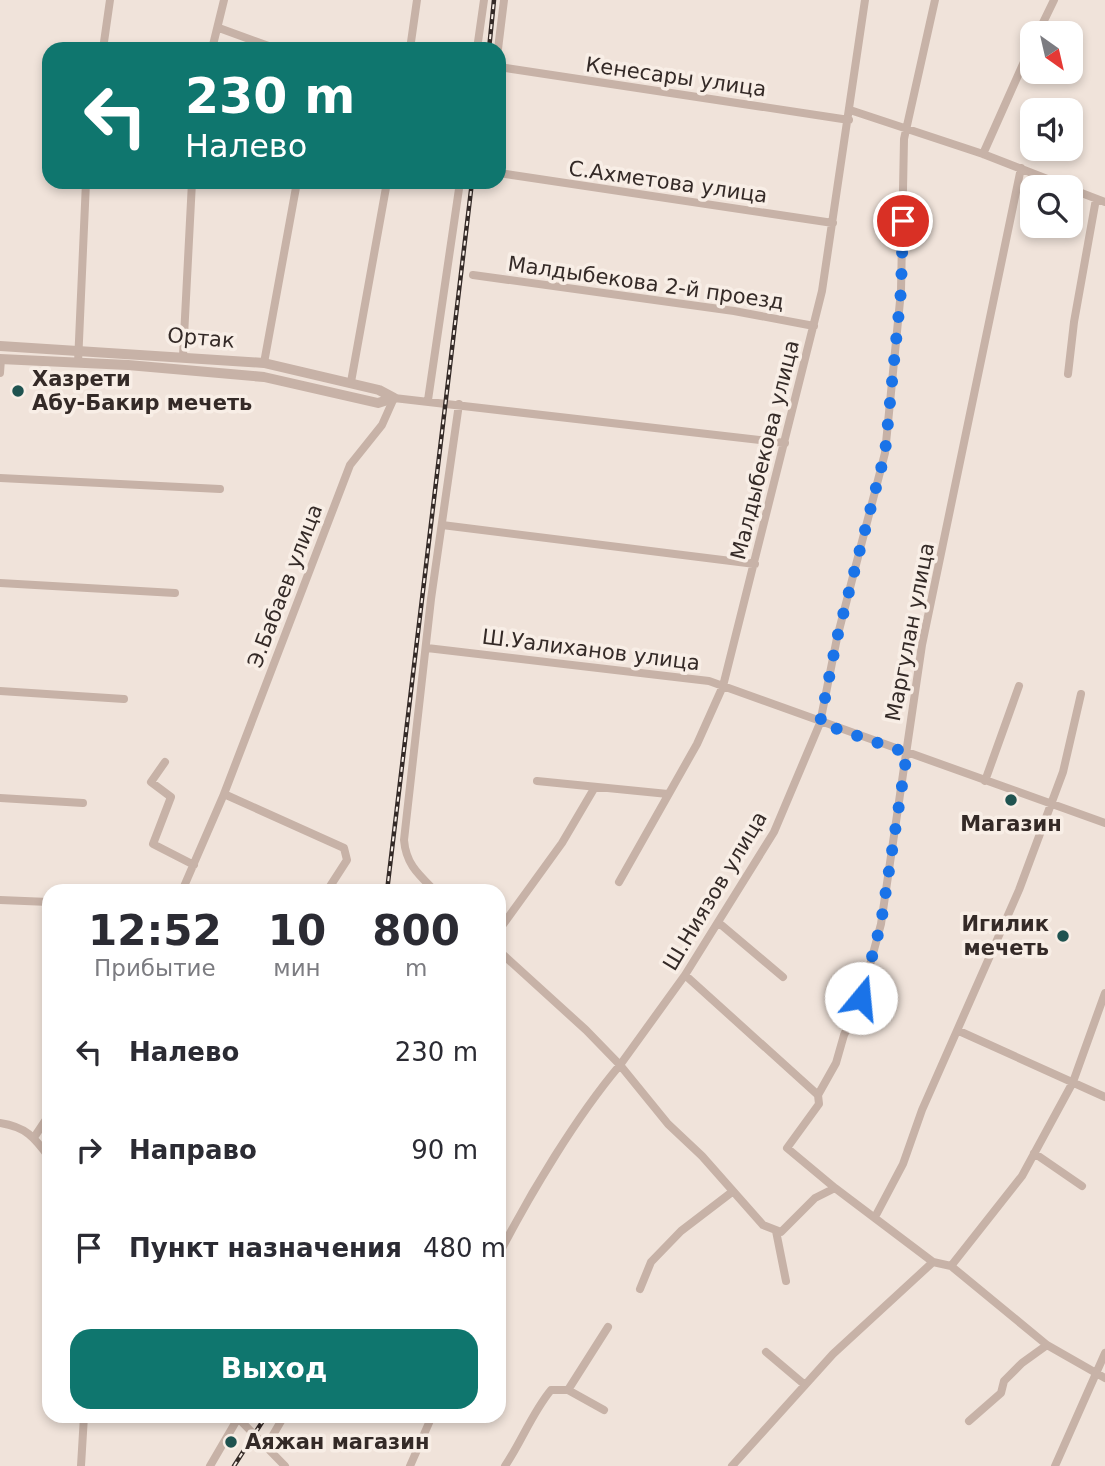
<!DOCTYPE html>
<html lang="ru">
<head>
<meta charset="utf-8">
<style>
  body { margin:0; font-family:"DejaVu Sans",sans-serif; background:#f2f2f3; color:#2b2b33; height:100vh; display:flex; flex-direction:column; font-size:26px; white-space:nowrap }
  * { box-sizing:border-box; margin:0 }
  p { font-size:23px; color:#7c7c81 }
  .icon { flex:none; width:38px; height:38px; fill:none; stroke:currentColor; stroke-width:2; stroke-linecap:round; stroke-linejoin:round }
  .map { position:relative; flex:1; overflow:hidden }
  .drawer { position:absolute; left:42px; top:884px; width:464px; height:539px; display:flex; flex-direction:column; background:#fff; border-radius:21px; box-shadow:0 4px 10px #0003 }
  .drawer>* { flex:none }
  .banner { position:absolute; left:42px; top:42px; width:464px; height:147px; border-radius:21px; box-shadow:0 4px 10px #0003; background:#0f766e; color:#fff; overflow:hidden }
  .needle { width:46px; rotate:146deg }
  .fabs { position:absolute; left:1020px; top:21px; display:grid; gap:14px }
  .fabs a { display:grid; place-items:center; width:63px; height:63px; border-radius:14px; background:#fff; box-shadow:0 4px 10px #0003; font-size:35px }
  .pin { position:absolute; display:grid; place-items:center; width:60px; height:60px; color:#fff; margin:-30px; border:4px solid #fff; border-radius:50%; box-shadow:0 2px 7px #0007 }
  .me { position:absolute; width:77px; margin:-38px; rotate:17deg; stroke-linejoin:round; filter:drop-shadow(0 0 5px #0008) }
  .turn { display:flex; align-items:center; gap:24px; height:147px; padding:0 28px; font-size:32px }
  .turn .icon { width:91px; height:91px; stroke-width:2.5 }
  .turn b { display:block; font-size:49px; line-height:60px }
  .eta { display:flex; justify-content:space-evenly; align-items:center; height:119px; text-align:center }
  .eta b { font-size:42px; font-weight:600; line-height:49px }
  .action { display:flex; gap:14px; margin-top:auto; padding:14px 28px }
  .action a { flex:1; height:80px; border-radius:21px; background:#0f766e; color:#fff; font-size:28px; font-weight:600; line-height:80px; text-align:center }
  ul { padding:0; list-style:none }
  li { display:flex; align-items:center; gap:21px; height:98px; padding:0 28px }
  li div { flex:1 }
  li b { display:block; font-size:26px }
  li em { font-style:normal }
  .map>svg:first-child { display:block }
</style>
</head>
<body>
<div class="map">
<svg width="1105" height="1466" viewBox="0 0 1105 1466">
  <rect width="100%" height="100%" fill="#f0e3da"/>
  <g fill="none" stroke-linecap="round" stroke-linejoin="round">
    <!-- minor -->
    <path stroke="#c7b2a7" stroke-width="8" d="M 219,28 L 277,49
      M 1038,33 L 1054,0
      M 103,49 L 110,0
      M 212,49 L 224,0
      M 410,49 L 417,0
      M 477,49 L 484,0
      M 498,49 L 504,0
      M 499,67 L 849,120
      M 850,110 L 983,154 L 1068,187
      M 983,154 L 1032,44
      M 499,173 L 833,223
      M 1071,189 L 1105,202
      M 473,275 L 734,311 L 814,326
      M 183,356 L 192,182
      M 78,363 L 86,182
      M 264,363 L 297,182
      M 0,373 L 1,359
      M 1068,374 L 1074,322 L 1096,199
      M 351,382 L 387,182
      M 428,400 L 460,182
      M 0,478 L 220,489
      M 442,525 L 755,564
      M 0,583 L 175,593
      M 427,648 L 709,681 L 1105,823
      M 0,691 L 124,699
      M 165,762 L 151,782 L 171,797 L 153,844 L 194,865
      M 537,781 L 668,794
      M 985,781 L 1019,686
      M 224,794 L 344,848 L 347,860 L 327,891
      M 0,798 L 83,803
      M 619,882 L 697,744 L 723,686 L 822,291 L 865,0
      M 182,891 L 224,794 L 350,465 L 382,425 L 394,398 L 785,443
      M 435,891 C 418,874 406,864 404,840 L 431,599 L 459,404
      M 0,900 L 49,902
      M 719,923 L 783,977
      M 499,930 L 562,843 L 595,787
      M 499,951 L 586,1030 L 620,1065 L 685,975 L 774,832 L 820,723 L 837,638 L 885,453 L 901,291 L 904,139 L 935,0
      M 685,975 L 818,1095
      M 959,1031 L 1105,1097
      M 0,1123 C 26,1127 34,1137 49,1157
      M 35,1136 L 49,1115
      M 1034,1153 L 1082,1186
      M 835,1188 L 787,1148 L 819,1104 L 818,1095 L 836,1063 L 844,1035 L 861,998 L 881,924 L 922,645 L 1021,168
      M 875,1217 L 903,1164 L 922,1110 L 1019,890 L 1063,772 L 1081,694
      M 776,1231 L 786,1281
      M 499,1254 C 530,1194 576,1117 620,1065 L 668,1124 L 702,1156 L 763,1225 L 781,1232 L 815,1198 L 835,1188 L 933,1262 L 833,1354 L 732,1466
      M 933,1262 L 951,1266 L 1047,1345 L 1105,1378
      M 951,1266 L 1022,1176 L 1073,1082 L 1105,993
      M 640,1289 L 651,1262 L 681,1231 L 732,1192
      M 766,1352 L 805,1385
      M 568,1390 L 604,1410
      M 236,1416 L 285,1466
      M 969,1421 L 1001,1393 L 1004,1381 L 1022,1363 L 1047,1345
      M 266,1447 L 284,1416
      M 81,1466 L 84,1416
      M 210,1466 L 238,1418
      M 410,1466 L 432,1416
      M 505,1466 C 522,1441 532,1413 551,1390 L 568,1390 L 608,1327
      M 1055,1466 L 1105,1353"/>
    <!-- tertiary -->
    <path stroke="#c7b2a7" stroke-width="10" d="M 0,346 L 264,363 L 379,390 L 394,398
      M 0,359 L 128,365 L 264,377 L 378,403 L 394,398"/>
    <!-- rail casing -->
    <g stroke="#342a27" stroke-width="4.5">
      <path id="rail" d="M 489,49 L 494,0
        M 387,891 L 472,182
        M 234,1466 L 266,1416"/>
    </g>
    <!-- rail -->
    <use href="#rail" stroke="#f8eee6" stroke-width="2" stroke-dasharray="5" stroke-linecap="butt"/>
  </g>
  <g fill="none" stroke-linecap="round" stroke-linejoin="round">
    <!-- route -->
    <path stroke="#1a73e8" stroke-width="12" stroke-dasharray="0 21.6" d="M 861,998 L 881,923 L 907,753 L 820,723 L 837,638 L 885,453 L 901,291 L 903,221"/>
  </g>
  <!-- markers -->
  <g fill="#1f5350" stroke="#f8eee6" stroke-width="2.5">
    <circle cx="18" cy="391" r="7"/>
    <circle cx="1011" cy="800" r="7"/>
    <circle cx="1063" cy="936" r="7"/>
    <circle cx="231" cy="1442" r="7"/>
  </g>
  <g text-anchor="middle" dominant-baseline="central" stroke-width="7" stroke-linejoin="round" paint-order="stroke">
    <!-- street labels -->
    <g font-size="21" fill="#342a27" stroke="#f8eee6">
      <text transform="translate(676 77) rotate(8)">Кенесары улица</text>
      <text transform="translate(668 182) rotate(8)">С.Ахметова улица</text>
      <text transform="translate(646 283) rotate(8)">Малдыбекова 2-й проезд</text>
      <text transform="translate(201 338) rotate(5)">Ортак</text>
      <text transform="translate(765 450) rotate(-76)">Малдыбекова улица</text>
      <text transform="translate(285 586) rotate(-69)">Э.Бабаев улица</text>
      <text transform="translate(910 632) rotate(-79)">Маргулан улица</text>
      <text transform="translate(591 650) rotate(7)">Ш.Уалиханов улица</text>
      <text transform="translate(715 891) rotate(-59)">Ш.Ниязов улица</text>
    </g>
    <!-- poi labels -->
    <g font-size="21" font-weight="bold" fill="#342a27" stroke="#f8eee6" text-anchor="start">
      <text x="32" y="379">Хазрети<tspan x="32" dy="24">Абу-Бакир мечеть</tspan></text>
      <text x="1011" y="824" text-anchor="middle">Магазин</text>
      <text x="1049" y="924" text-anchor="end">Игилик<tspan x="1049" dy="24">мечеть</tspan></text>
      <text x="245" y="1442">Аяжан магазин</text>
    </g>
  </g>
</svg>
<div class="fabs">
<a><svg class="needle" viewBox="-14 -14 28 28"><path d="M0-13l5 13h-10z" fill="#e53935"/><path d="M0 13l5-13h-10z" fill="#7c7c81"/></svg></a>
<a><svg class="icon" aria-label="sound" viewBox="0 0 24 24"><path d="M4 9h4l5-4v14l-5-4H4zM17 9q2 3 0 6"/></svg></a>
<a><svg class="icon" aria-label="search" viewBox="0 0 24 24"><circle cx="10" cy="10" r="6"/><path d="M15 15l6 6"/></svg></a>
</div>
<div class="pin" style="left:903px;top:221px;background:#d93025"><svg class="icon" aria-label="arrive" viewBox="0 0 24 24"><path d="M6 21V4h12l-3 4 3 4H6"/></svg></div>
<svg class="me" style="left:861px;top:998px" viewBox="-20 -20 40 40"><circle r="19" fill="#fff"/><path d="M0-13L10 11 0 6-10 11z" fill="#1a73e8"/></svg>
<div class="banner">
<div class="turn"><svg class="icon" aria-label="left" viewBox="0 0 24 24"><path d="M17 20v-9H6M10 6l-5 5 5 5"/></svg><div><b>230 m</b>Налево</div></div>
</div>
<section class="drawer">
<div class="eta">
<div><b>12:52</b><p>Прибытие</p></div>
<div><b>10</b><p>мин</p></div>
<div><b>800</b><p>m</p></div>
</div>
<ul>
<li><svg class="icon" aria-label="left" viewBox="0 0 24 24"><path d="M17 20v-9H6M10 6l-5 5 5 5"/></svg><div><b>Налево</b></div><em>230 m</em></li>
<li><svg class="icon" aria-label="right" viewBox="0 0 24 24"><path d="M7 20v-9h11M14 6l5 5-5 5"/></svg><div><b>Направо</b></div><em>90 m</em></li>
<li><svg class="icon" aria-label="arrive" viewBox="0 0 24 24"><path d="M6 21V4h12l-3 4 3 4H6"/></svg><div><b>Пункт назначения</b></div><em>480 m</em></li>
</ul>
<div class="action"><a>Выход</a></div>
</section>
</div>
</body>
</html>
